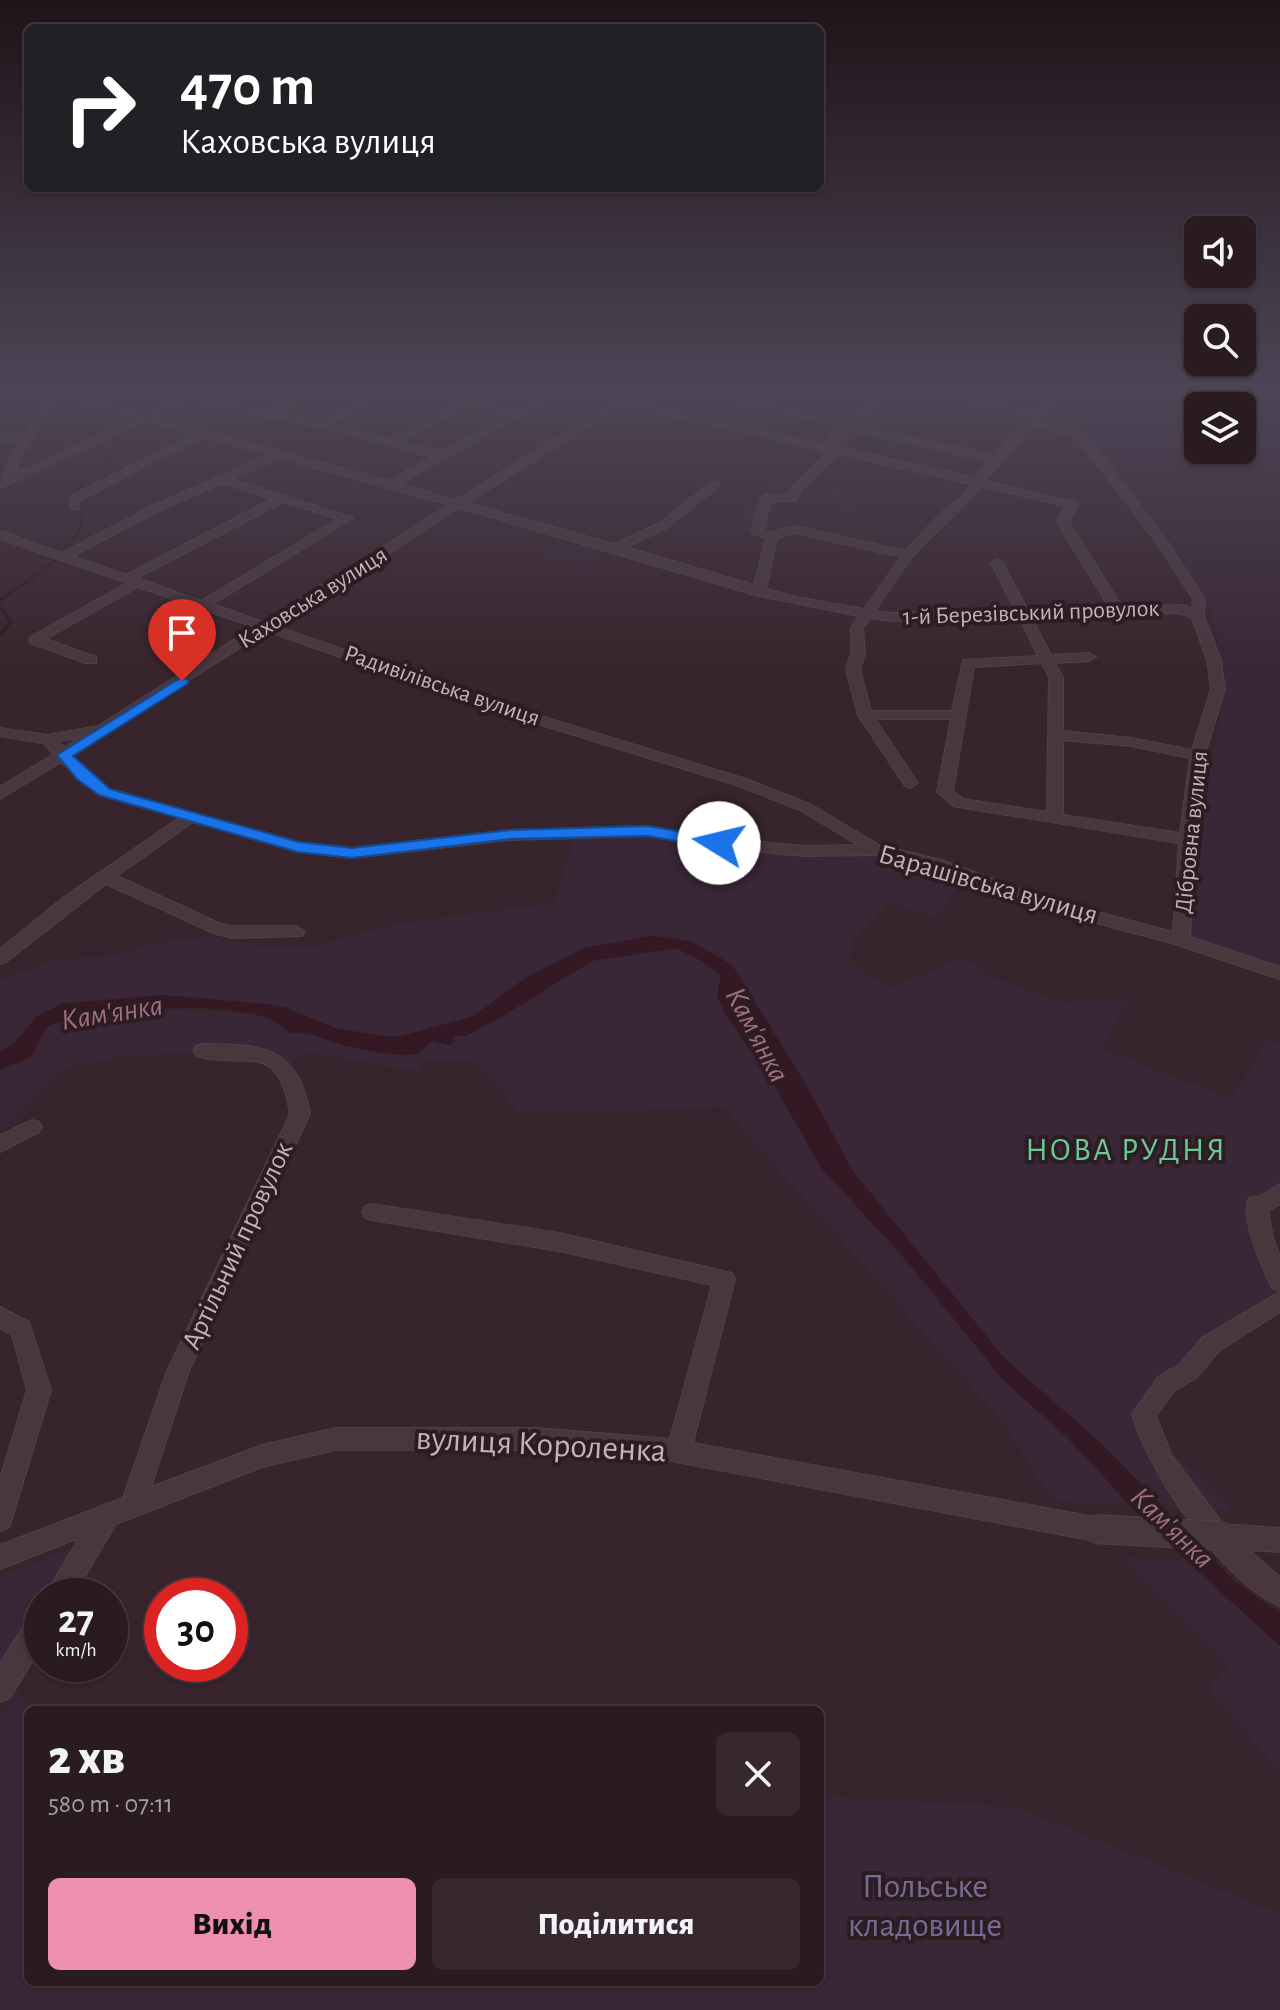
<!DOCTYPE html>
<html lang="uk">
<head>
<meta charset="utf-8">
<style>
  body { margin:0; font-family:"Alegreya Sans",sans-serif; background:#36282e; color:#f1f3f6; height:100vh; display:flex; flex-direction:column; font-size:30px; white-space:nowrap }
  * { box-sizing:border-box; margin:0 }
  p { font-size:26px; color:#a5a1a5 }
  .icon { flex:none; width:44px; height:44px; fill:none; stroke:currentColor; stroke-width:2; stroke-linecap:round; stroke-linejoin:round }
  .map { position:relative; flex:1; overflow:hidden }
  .details { position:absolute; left:24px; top:1706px; width:800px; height:280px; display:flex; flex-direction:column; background:#2a1b21; border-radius:12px; box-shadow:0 2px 6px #0004,0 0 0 2px #46393f }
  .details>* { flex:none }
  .guide { position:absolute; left:24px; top:24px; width:800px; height:168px; border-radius:12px; box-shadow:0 2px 6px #0004,0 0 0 2px #46393f; background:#202124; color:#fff; overflow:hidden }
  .tools { position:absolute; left:1184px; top:216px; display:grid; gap:16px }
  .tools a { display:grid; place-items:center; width:72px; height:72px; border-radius:12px; background:#2a1b21; box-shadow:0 2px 6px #0004,0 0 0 2px #46393f; font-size:40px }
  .speed { position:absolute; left:24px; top:1578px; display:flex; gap:16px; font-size:40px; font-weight:700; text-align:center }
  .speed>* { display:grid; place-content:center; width:104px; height:104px; border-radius:50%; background:#2a1b21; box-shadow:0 2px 6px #0004,0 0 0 2px #46393f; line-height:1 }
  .speed small { font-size:20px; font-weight:400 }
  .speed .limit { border:12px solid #d22; background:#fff; color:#111 }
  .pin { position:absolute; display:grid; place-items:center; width:68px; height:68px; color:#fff; margin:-82px -34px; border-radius:50% 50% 50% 0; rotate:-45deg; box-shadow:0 0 8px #0007 }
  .pin .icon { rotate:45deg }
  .me { position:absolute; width:88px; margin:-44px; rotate:279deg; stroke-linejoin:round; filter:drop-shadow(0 0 6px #0008) }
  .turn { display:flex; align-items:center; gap:28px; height:168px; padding:0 24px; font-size:36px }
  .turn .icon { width:104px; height:104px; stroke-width:2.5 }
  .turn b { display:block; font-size:56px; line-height:68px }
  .round { display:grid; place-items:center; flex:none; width:84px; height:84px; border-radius:12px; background:#36282e }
  .summary { display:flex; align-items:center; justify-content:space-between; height:136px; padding:0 24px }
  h1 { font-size:48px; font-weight:800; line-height:60px }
  .action { display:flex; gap:16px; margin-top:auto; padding:16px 24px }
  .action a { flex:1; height:92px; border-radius:12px; background:#ed8faf; color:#111; font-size:32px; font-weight:800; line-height:92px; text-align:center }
  .action a+a { background:#36282e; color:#f1f3f6 }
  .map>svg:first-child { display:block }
</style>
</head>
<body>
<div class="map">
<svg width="1280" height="2010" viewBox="0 0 1280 2010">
  <rect width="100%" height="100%" fill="#38242c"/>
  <!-- green -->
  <path fill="#392636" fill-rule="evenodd" d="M 1071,388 L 1280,388 L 1280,973 L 1181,940 L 1226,679 L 1209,605 L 1061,395 ZM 1198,406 L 1242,406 L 1242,450 L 1198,450 Z
    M 781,479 L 800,483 L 789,497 L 757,502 L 751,510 L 760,511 L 754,533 L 735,531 L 738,518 Z
    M 831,487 L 860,494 L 851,524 L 825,521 L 809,533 L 797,528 L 800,516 L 832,518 L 851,514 L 849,508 L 839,506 L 848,502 L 820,499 L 821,493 L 828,493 Z
    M 560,541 L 603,552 L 582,568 L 539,556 Z
    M 647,831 L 719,843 L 879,850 L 967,878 L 936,917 L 889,903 L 852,942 L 849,963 L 891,987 C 917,979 937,965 964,959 L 998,979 L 1062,1002 L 1130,998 L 1102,1049 L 1232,1099 L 1267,1038 L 1280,1044 L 1280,1192 L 1265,1204 L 1280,1282 L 1280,1301 L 1166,1384 L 1147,1435 L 1201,1475 L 1232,1511 L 1171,1508 L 1159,1501 L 1102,1444 L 1005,1359 L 852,1170 L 808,1088 L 732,965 L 672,936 L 584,948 L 524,979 L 474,1016 L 402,1036 L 389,1037 L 335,1028 L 287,1008 L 266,1004 L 163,995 L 61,1004 L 0,1052 L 0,980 C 19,975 35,965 54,961 C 83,954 113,964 139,946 L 207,936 L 261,946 L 311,947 L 396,924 L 554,903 L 576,833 Z
    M 676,948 L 700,960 L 721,976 L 717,997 L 725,1013 L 777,1090 L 813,1155 L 973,1342 L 1098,1469 L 1124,1502 C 1111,1505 1073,1505 1060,1500 C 1040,1490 1017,1442 1004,1423 L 722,1106 L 605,1113 L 519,1112 L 475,1062 L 423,1062 L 421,1072 L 304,1052 L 284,1069 L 258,1051 L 123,1056 L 67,1068 L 0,1131 L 0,1070 L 30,1058 L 48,1026 L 64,1020 L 151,1009 L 253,1014 L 278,1023 L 291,1033 C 329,1029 403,1079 432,1040 L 443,1043 L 460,1034 L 466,1036 C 505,1016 539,987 578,967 C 605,952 645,950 676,948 Z
    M 84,1544 L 51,1596 L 42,1596 L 42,1610 L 0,1681 L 0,1576 Z
    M 1120,1557 L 1178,1560 L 1195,1566 L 1280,1646 L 1280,1772 L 1207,1688 L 1228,1666 Z
    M 17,1693 L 34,1710 L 28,1710 L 28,1982 L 820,1982 L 820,1796 L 1016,1807 L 1280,1914 L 1280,2010 L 0,2010 L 0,1717 Z"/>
  <!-- water -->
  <path fill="#341823" d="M 652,936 L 693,942 L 732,965 L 808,1088 L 852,1170 L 1005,1359 L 1102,1444 L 1236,1583 L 1280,1613 L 1280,1646 L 1154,1531 L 1069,1439 L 1004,1381 L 904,1257 L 822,1169 L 777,1090 L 725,1013 L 717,997 L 721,976 L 700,960 L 676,948 L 592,961 L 500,1018 L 466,1036 L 454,1036 L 455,1042 L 449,1045 L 432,1041 L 418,1054 C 394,1056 371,1051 347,1046 C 326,1041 313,1031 291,1033 C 282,1028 276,1021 265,1017 C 217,1001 95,1009 48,1026 L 30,1058 L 0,1070 L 0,1052 L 17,1041 L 36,1017 L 61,1004 L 163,995 L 266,1004 L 287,1008 L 335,1028 L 389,1037 L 402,1036 L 474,1016 L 524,979 L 584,948 Z"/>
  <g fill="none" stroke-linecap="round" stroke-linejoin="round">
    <!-- stream-far1 -->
    <path stroke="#341823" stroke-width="2" d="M 26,582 C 52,565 99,531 75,495 L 89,475 L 129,444"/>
    <!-- stream -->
    <path stroke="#341823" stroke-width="3" d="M 0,600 L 29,580
      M 0,607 L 11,622 L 0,634"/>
    <!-- minor casing -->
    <g stroke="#514147" stroke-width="2">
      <path id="minor" d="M 21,388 L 35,388 L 0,401 L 0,395 Z
        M 35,388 L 56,389 L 144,414 L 200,388 L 213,388 L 197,397 L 267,410 L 314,388 L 327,388 L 279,413 L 321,421 L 386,388 L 398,388 L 331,423 L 390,439 L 457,403 L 403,388 L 420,388 L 515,411 L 551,391 L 544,388 L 565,388 L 619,398 L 635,388 L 647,388 L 630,400 L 823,444 L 841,427 L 688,391 L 693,388 L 846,422 L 884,388 L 895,388 L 856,425 L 993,455 L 1030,417 L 905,388 L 923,388 L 1035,412 L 1059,388 L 1069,388 L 1037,421 L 1084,432 L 1167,541 L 1205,599 L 1204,616 L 1221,660 L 1225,689 L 1205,755 L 1195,839 L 1190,937 L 1280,967 L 1280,979 L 1175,944 L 1033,906 L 930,868 L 879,855 L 805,856 L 719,848 L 647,836 L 510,840 L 352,858 L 298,852 L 193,822 L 117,876 L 221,924 L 233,926 L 296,926 L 305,932 L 302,936 L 233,938 L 216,934 L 106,884 L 6,962 L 0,964 L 0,949 L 64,897 L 179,818 L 99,795 L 61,762 L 0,799 L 0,787 L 54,754 L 43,743 L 0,736 L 0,728 L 48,735 L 98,726 L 254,627 L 138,587 L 46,639 L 96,657 L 96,663 L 86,663 L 30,643 L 30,637 L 127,583 L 0,539 L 0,531 L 62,553 L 152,506 L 269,455 L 203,437 L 80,500 L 79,509 L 71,509 L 70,497 L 193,434 L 146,421 L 0,488 L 8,461 L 21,440 L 0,441 L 0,435 L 25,434 L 50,394 ZM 561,393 L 612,403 L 456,500 L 399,484 ZM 58,396 L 136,418 L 17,473 L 18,461 ZM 188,401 L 321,427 L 433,457 L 388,481 L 155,417 ZM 467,405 L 507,415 L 441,452 L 400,442 ZM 623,405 L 818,449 L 822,453 L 829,451 L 792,487 L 788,495 L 766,495 L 760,498 L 751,533 L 766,538 L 754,585 L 626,547 L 668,527 L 719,486 L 719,482 L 711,482 L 660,523 L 614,544 L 467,503 ZM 1032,426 L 1076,436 L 1158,545 L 1193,599 L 1192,609 L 1182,605 L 1122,607 L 1069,522 L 1078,504 L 1076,502 L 985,481 ZM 850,430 L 988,461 L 975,478 L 833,446 ZM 838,454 L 971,484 L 960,499 L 949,505 L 905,551 L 795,526 L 772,532 L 763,531 L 771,502 L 796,501 L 801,490 ZM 280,458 L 449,505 L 263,622 L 213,604 L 353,518 L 232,479 ZM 223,483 L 272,499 L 126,575 L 73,556 L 160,510 ZM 980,486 L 1065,506 L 1057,522 L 1109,607 L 1027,609 L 1003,563 L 997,559 L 991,563 L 1015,610 L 890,613 L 875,611 C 888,592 900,571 915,554 C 936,531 964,509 980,486 ZM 283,502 L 338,519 L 201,601 L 137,578 ZM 460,508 L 755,595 L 859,616 L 851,628 L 851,654 L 846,669 L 858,715 L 905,786 L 910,788 L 918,783 L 875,719 L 951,719 L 937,792 L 953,806 L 1179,843 L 1173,932 L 1045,898 L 941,860 L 879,845 L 810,804 L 746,779 L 496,702 L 275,626 ZM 795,533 L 901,557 L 864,609 L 796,597 L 766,589 L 777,538 ZM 1180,613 L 1192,618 L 1207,660 L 1211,689 L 1192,750 L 1131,738 L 1063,731 L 1063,677 L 1055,663 L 1089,661 L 1096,657 L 1089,653 L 1051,655 L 1031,617 ZM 1019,617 L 1038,656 L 963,660 L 952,711 L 871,711 L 860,669 L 865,654 L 863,628 L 871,618 L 890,621 ZM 266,631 L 486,708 L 736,785 L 800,810 L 858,845 L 805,846 L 719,838 L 647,826 L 510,830 L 352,848 L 299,842 L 109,789 L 71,755 ZM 1042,663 L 1049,677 L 1047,812 L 963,799 L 953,791 L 974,667 ZM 79,738 L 64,747 L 58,741 ZM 1063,740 L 1131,746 L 1190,758 L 1180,833 L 1063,815 Z
        M 203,1044 C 263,1044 298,1047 310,1114 L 189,1371 L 151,1487 L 262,1445 L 336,1428 L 537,1428 L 670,1439 L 712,1285 L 559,1251 L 372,1220 L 365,1218 L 362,1212 L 365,1206 L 372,1204 L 559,1233 L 732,1273 L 735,1279 L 693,1443 L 1095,1517 L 1104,1520 L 1107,1529 L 1104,1538 L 1095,1541 L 650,1457 L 537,1450 L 336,1450 L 262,1467 L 116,1524 L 73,1596 L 45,1596 L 79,1538 L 0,1569 L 0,1545 L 123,1498 L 167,1371 L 290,1114 C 278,1037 246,1071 196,1056 L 194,1051 L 196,1046 Z
        M 32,1120 L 39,1122 L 42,1127 L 39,1132 L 0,1152 L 0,1135 Z
        M 1280,1184 L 1280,1204 L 1268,1211 L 1273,1238 L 1280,1256 L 1280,1291 L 1272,1288 C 1263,1269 1239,1218 1249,1198 L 1261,1196 Z
        M 1280,1292 L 1280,1312 L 1219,1351 L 1196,1378 L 1174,1391 L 1156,1416 L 1171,1454 L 1223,1524 L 1280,1528 L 1280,1552 L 1249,1550 L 1280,1577 L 1280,1606 C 1222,1582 1149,1473 1132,1414 L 1158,1377 L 1180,1364 L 1203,1337 Z
        M 0,1307 L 29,1322 L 51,1390 L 12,1519 L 9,1527 L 0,1531 L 0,1479 L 27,1390 L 12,1335 L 0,1328 Z
        M 42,1608 L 42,1645 L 10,1698 L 0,1702 L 0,1663 L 33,1612 Z"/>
    </g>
    <!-- minor -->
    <use href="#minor" fill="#49373e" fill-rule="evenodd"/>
    <!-- minor-bridge casing -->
    <g stroke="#514147" stroke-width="30" stroke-linecap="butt">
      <path id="minor-bridge" d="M 1095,1529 L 1223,1536"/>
    </g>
    <!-- minor-bridge -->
    <use href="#minor-bridge" stroke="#49373e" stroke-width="28"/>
  </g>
  <!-- sky -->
  <linearGradient id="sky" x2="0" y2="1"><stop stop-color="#1f1418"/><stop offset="0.58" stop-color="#4d4556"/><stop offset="1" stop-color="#4d4556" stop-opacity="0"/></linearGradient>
  <rect width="1280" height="669" fill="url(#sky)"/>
  <!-- route -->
  <path fill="#1a73e8" stroke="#114b97" stroke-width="2" d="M 182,677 L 189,681 L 187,684 L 73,756 L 110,789 L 299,842 L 352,848 L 510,830 L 647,826 L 719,838 L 727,843 L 719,848 L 647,836 L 510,839 L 352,858 L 298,852 L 99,795 L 77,779 L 57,755 Z"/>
  <g text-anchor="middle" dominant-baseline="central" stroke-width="8" stroke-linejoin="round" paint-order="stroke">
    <!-- far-street labels -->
    <g font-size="24" fill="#c4b2b9" stroke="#2d1d23">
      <text transform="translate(313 598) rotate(-32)">Каховська вулиця</text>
      <text transform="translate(1031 613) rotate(-2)">1-й Березівський провулок</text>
      <text transform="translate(442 686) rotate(19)">Радивілівська вулиця</text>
      <text transform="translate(1192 832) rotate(-84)">Дібровна вулиця</text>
    </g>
    <!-- street labels -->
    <g font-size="28" fill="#c4b2b9" stroke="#2d1d23">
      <text transform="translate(988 885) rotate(16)">Барашівська вулиця</text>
      <text transform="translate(238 1246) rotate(-65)">Артільний провулок</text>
    </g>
    <!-- water labels -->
    <g font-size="30" font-style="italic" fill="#a06f82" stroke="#2d1d23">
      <text transform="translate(112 1013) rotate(-9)">Кам'янка</text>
      <text transform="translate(757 1035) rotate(62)">Кам'янка</text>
      <text transform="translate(1172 1528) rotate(44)">Кам'янка</text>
    </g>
    <!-- quarter labels -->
    <g font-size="32" letter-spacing="2" fill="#69c997" stroke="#2d1d23">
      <text x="1126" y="1150">НОВА РУДНЯ</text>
    </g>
    <!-- near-street labels -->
    <g font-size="34" fill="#c4b2b9" stroke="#2d1d23">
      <text transform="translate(541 1445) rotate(3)">вулиця Короленка</text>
    </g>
    <!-- near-park labels -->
    <g font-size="34" fill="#766c93" stroke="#2d1d23">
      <text x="925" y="1887">Польське<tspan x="925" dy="39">кладовище</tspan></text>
    </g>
  </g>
</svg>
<div class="tools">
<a><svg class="icon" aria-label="sound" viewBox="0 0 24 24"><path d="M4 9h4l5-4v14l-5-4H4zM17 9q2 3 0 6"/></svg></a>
<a><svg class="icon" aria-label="search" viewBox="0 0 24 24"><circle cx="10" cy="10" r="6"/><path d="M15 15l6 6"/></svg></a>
<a><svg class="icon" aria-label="layers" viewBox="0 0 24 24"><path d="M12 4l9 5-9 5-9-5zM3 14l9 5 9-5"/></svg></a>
</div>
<div class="speed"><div>27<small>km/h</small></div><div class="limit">30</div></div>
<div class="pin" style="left:182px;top:681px;background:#d93025"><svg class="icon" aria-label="arrive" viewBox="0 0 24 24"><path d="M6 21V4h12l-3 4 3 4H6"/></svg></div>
<svg class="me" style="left:719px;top:843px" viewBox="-20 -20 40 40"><circle r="19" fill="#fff"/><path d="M0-13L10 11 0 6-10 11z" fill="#1a73e8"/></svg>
<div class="guide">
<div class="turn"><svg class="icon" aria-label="right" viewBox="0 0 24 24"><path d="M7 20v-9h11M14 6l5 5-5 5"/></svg><div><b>470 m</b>Каховська вулиця</div></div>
</div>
<section class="details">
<div class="summary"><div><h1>2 хв</h1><p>580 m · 07:11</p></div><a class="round"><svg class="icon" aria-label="close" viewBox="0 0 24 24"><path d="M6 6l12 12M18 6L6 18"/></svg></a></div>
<div class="action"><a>Вихід</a><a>Поділитися</a></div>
</section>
</div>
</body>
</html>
